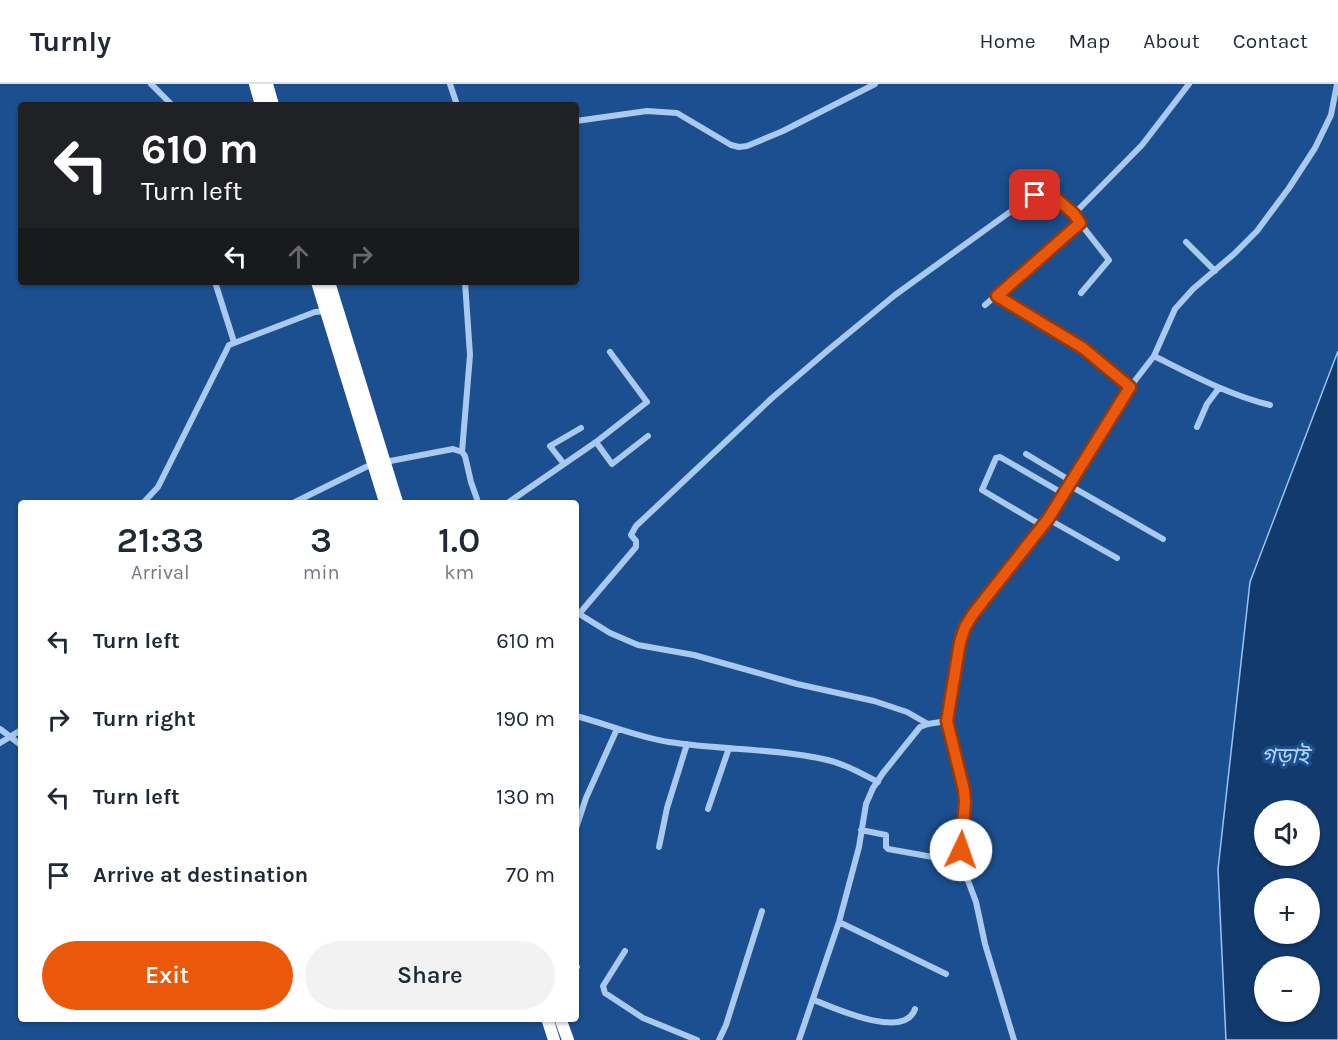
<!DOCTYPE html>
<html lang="en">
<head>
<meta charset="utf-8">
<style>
  body { margin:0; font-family:Karla,"Noto Sans Bengali",sans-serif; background:#f2f2f3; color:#1f2937; height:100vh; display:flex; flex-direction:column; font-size:22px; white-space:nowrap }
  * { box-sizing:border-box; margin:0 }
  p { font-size:20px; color:#747a83 }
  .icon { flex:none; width:33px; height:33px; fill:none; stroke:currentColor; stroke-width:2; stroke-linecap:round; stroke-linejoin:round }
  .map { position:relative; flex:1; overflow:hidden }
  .side { position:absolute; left:18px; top:416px; width:561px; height:522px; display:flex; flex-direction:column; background:#fff; border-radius:6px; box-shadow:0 2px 4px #0004 }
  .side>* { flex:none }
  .top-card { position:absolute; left:18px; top:18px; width:561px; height:183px; border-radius:6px; box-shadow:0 2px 4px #0004; background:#202124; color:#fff; overflow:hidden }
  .controls { position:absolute; left:1254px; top:716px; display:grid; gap:12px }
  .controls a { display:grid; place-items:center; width:66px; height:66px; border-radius:50%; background:#fff; box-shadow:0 2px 4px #0004; font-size:30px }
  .pin { position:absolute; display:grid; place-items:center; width:51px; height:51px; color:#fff; margin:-26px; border-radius:12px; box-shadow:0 3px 9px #0006 }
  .me { position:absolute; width:66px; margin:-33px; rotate:3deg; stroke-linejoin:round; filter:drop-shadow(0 0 4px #0008) }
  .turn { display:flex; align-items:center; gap:21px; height:126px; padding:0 24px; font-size:27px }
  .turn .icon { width:78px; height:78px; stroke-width:2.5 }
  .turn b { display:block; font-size:42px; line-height:51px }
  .lanes { display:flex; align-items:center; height:57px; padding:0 24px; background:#0003; justify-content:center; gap:30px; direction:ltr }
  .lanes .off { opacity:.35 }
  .eta { display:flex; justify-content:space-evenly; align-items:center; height:102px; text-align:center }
  .eta b { font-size:36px; font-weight:600; line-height:42px }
  .cta { display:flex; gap:12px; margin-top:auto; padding:12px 24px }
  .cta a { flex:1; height:69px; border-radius:36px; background:#ea580c; color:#fff; font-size:24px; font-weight:600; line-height:69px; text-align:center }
  .cta a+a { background:#f2f2f3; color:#1f2937 }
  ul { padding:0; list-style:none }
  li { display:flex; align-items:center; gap:18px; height:78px; padding:0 24px }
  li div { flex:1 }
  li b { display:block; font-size:22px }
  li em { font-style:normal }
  header { display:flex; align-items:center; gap:36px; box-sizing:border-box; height:84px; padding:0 30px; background:#fff; border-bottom:2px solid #e0e1e3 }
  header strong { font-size:28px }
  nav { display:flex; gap:33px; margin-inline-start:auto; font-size:21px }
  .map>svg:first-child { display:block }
</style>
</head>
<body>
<header>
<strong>Turnly</strong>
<nav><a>Home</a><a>Map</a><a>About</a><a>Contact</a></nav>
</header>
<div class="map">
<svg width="1338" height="956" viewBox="0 0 1338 956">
  <rect width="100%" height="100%" fill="#1b4f8f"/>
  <!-- water -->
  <path fill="#123a6d" stroke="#9cc4f0" stroke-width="1.5" fill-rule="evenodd" d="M 1338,267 L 1338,956 L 1226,956 L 1218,785 L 1250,498 ZM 1264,726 L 1310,726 L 1310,771 L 1264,771 ZM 1264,804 L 1310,804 L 1310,849 L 1264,849 ZM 1264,882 L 1310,882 L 1310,927 L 1264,927 Z"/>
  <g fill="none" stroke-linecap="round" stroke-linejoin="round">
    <!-- street -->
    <path stroke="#a9c9ee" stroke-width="6" d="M 151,0 L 172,21
      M 450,0 L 457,21
      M 576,37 L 647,27 L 677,29 L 731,61 L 739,63 L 747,62 L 783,47 L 875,0
      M 1080,139 L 1109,176 L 1081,209
      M 1186,158 L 1215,187
      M 215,198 L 234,258
      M 997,212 L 1083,264 L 1130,303
      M 985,221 L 1080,139 L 1074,130 L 1142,61 L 1189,0
      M 1154,272 C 1192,291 1229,311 1270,321
      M 1197,343 L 1207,320 L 1219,304
      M 596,358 L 612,380 L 648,352
      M 462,368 L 470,271 L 465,198
      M 1026,370 L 1071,397 L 1074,404 L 1163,455
      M 385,378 L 453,365 L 462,368 L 465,372 L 471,398 L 478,418
      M 564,380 L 550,362 L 581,344
      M 144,418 L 158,403 L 229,261 L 315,228 L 326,227
      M 295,418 L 372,380
      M 509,418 L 596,358 L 647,318 L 610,268
      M 1048,435 L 1117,474
      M 1043,442 L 982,406 L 996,374 L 1000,373 L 1064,410
      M 576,528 L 610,549 L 638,561 L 694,571 L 797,600 L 874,617 L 907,628 L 928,640
      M 579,530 L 636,463 L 636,457 L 631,451 L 636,442 L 772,314 L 827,267 L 895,211 L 1032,112 L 1057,115 L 1074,130
      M 576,632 C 607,640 637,653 669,658 C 720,666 772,664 823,675 C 843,679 860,689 878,698
      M 947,637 L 960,686 L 965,719 L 961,778 L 976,818 L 985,860 L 1014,956
      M 0,645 L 21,661
      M 0,659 L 21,646
      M 708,725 L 729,664
      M 576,744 L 586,714 L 617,645
      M 861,746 L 886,751 L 886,763 L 888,765 L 961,778
      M 659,763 L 667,724 L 687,660
      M 839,838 L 946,890
      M 625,867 L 603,902 L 605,909 L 643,934 L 697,956
      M 576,884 L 577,883
      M 814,916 C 836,925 905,956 915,925
      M 719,956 L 726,941 L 762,827
      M 799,956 L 839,838 L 859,763 L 866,720 L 873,704 L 883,689 L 920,643 L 928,640 L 947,637 C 950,603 955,559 973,530 L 1048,435 L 1130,303 L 1154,272 L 1175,225 L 1193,205 L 1234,170 L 1257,147 L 1289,104 L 1315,64 L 1331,31 L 1337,0"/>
    <!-- highway -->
    <path stroke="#fff" stroke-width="12" d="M 255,0 L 261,21
      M 267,0 L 273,21
      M 317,198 L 385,418
      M 329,198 L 397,418
      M 547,934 L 554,956
      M 560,934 L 568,956"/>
  </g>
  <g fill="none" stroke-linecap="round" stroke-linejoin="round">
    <!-- route casing -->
    <g stroke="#983908" stroke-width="15">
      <path id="route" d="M 961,766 L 965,718 L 964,706 L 947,637 L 960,558 L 965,543 L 973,530 L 1048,435 L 1130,303 L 1083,264 L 997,212 L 1080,139 L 1074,130 L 1057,115 L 1035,111"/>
    </g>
    <!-- route -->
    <use href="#route" stroke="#ea580c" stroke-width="10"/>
  </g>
  <g text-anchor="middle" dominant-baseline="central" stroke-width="6" stroke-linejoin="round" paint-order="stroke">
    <!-- water labels -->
    <g font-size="22" font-style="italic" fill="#b5d3f5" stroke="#1b4f8f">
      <text x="1285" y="672">গড়াই</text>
    </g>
  </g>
</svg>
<div class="controls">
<a><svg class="icon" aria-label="sound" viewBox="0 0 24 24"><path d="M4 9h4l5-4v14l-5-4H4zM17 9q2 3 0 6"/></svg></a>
<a>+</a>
<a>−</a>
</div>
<div class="pin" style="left:1035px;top:111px;background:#d93025"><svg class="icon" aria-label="arrive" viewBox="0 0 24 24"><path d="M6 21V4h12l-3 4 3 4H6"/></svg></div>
<svg class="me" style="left:961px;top:766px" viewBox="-20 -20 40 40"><circle r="19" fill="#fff"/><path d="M0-13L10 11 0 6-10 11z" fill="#ea580c"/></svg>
<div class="top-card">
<div class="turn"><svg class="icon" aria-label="left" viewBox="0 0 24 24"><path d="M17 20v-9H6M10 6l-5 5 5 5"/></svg><div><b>610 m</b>Turn left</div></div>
<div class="lanes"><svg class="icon" aria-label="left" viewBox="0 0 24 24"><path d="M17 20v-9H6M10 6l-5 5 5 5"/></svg><svg class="icon off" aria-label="ahead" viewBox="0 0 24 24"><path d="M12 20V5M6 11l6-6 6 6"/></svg><svg class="icon off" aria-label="right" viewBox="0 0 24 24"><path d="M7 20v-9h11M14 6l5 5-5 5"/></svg></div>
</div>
<section class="side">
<div class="eta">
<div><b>21:33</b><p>Arrival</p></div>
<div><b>3</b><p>min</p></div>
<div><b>1.0</b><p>km</p></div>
</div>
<ul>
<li><svg class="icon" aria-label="left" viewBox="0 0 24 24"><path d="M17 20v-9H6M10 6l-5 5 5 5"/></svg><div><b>Turn left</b></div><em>610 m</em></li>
<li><svg class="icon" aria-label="right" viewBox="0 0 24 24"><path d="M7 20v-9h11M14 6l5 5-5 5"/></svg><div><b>Turn right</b></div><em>190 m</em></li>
<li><svg class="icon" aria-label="left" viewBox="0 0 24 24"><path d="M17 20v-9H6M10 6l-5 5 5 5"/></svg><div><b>Turn left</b></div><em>130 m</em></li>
<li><svg class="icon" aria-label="arrive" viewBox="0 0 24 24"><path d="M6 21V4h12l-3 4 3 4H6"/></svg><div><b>Arrive at destination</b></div><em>70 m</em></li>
</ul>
<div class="cta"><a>Exit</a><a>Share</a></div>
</section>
</div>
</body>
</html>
